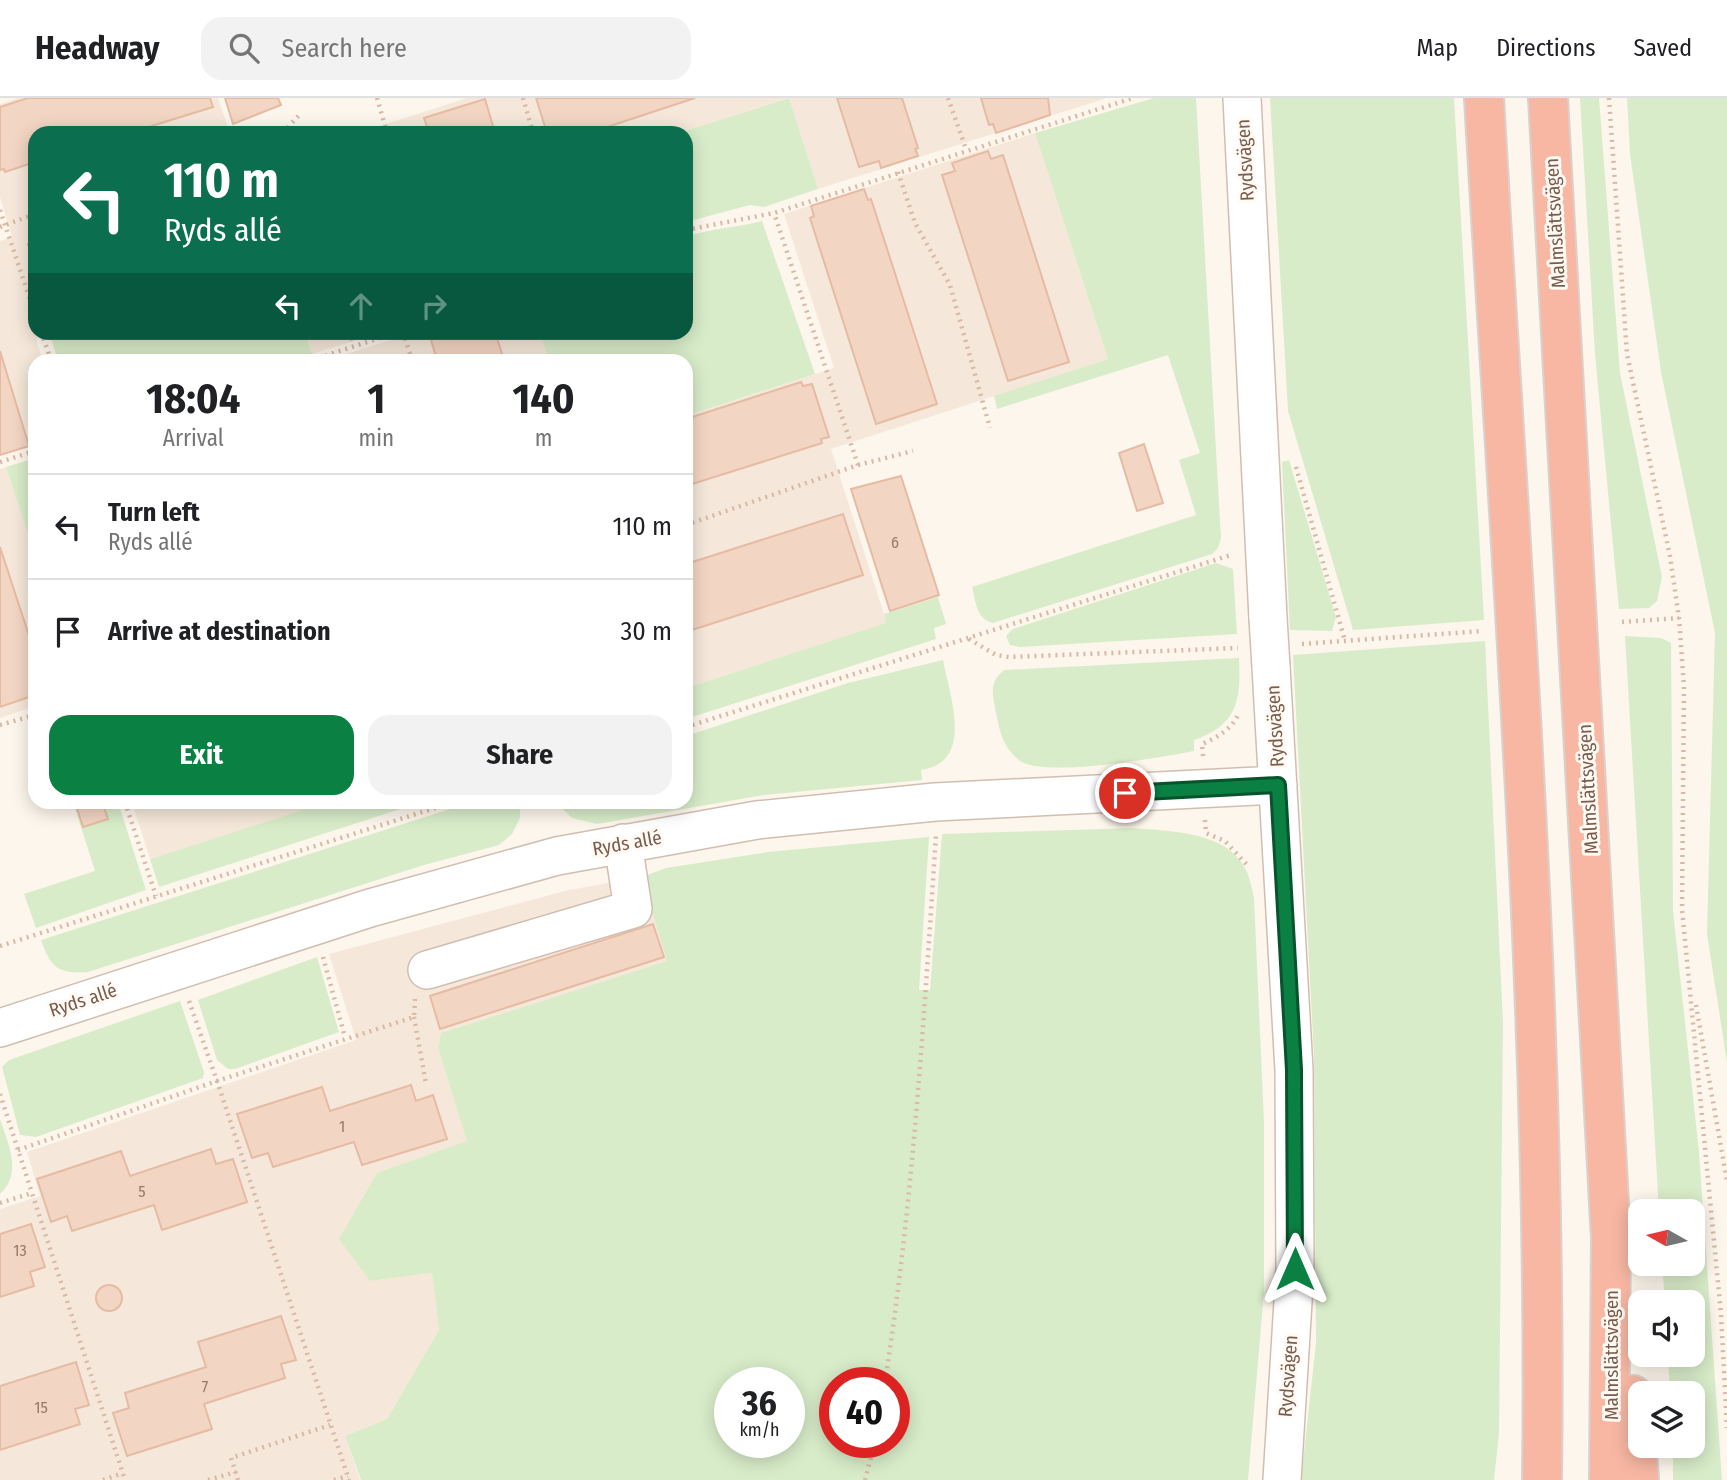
<!DOCTYPE html>
<html lang="en">
<head>
<meta charset="utf-8">
<style>
  body { margin:0; font-family:"Fira Sans Condensed",sans-serif; background:#f2f2f2; color:#202124; height:100vh; display:flex; flex-direction:column; font-size:26px; white-space:nowrap }
  * { box-sizing:border-box; margin:0 }
  p { font-size:23px; color:#757577 }
  .icon { flex:none; width:38px; height:38px; fill:none; stroke:currentColor; stroke-width:2; stroke-linecap:round; stroke-linejoin:round }
  .map { position:relative; flex:1; overflow:hidden }
  .drawer { position:absolute; left:28px; top:256px; width:665px; height:455px; display:flex; flex-direction:column; background:#fff; border-radius:21px; box-shadow:0 4px 18px #0003 }
  .drawer>* { flex:none }
  .banner { position:absolute; left:28px; top:28px; width:665px; height:214px; border-radius:21px; box-shadow:0 4px 18px #0003; background:#0b6e4f; color:#fff; overflow:hidden }
  .needle { width:46px; rotate:278deg }
  .fabs { position:absolute; left:1628px; top:1101px; display:grid; gap:14px }
  .fabs a { display:grid; place-items:center; width:77px; height:77px; border-radius:14px; background:#fff; box-shadow:0 4px 18px #0003; font-size:35px }
  .speed { position:absolute; left:714px; top:1269px; display:flex; gap:14px; font-size:35px; font-weight:700; text-align:center }
  .speed>* { display:grid; place-content:center; width:91px; height:91px; border-radius:50%; background:#fff; box-shadow:0 4px 18px #0003; line-height:1 }
  .speed small { font-size:18px; font-weight:400 }
  .speed .limit { border:10px solid #d22; background:#fff; color:#111 }
  .pin { position:absolute; display:grid; place-items:center; width:60px; height:60px; color:#fff; margin:-30px; border:4px solid #fff; border-radius:50%; box-shadow:0 2px 7px #0007 }
  .me { position:absolute; width:77px; margin:-38px; rotate:0deg; stroke-linejoin:round; filter:drop-shadow(0 0 5px #0008) }
  .turn { display:flex; align-items:center; gap:24px; height:147px; padding:0 21px; font-size:32px }
  .turn .icon { width:91px; height:91px; stroke-width:2.5 }
  .turn b { display:block; font-size:49px; line-height:60px }
  .lanes { display:flex; align-items:center; height:66px; padding:0 21px; background:#0003; justify-content:center; gap:35px; direction:ltr }
  .lanes .off { opacity:.35 }
  .eta { display:flex; justify-content:space-evenly; align-items:center; height:119px; text-align:center }
  .eta b { font-size:42px; font-weight:700; line-height:49px }
  .button { display:flex; gap:14px; margin-top:auto; padding:14px 21px }
  .button a { flex:1; height:80px; border-radius:21px; background:#0b8043; color:#fff; font-size:28px; font-weight:700; line-height:80px; text-align:center }
  .button a+a { background:#f2f2f2; color:#202124 }
  ul { padding:0; list-style:none }
  li { display:flex; align-items:center; gap:21px; height:105px; padding:0 21px; border-top:2px solid #e0e0e0 }
  li div { flex:1 }
  li b { display:block; font-size:26px }
  li em { font-style:normal }
  header { display:flex; align-items:center; gap:42px; box-sizing:border-box; height:98px; padding:0 35px; background:#fff; border-bottom:2px solid #e0e0e0 }
  header strong { font-size:33px }
  nav { display:flex; gap:38px; margin-inline-start:auto; font-size:24px }
  .search { width:490px; height:63px; background:#f2f2f2; display:flex; align-items:center; gap:18px; box-sizing:border-box; padding:0 24px; border-radius:21px; color:#757577; font-size:26px }
  .map>svg:first-child { display:block }
</style>
</head>
<body>
<header>
<strong>Headway</strong>
<div class="search"><svg class="icon" aria-label="search" viewBox="0 0 24 24"><circle cx="10" cy="10" r="6"/><path d="M15 15l6 6"/></svg>Search here</div>
<nav><a>Map</a><a>Directions</a><a>Saved</a></nav>
</header>
<div class="map">
<svg width="1727" height="1382" viewBox="0 0 1727 1382">
  <rect width="100%" height="100%" fill="#fdf6ec"/>
  <!-- residential -->
  <path fill="#f5e8da" d="M 18,0 L 218,0 L 230,35 L 35,35 L 35,234 L 56,235 L 36,241 L 42,262 L 35,262 L 35,346 L 0,357 L 0,143 L 12,139 L 0,99 L 0,6 Z
    M 467,0 L 788,0 L 678,35 L 358,35 Z
    M 789,0 L 1104,0 L 1104,1 L 818,91 Z
    M 1035,35 L 1108,261 L 831,351 L 887,525 L 686,590 L 686,318 L 834,270 L 784,116 Z
    M 305,234 L 380,235 L 312,256 Z
    M 415,234 L 540,235 L 549,262 L 328,262 Z
    M 6,369 L 35,457 L 35,608 L 0,620 L 0,371 Z
    M 132,704 L 327,704 L 150,761 Z
    M 642,779 L 668,863 L 441,935 L 438,950 L 468,1044 L 377,1075 L 370,1183 L 432,1175 L 439,1232 L 387,1321 L 345,1338 L 360,1382 L 0,1382 L 0,1111 L 40,1098 L 27,1054 L 356,942 L 329,856 L 569,792 Z"/>
  <!-- green -->
  <path fill="#d8ecc9" fill-rule="evenodd" d="M 789,0 L 818,91 L 764,109 L 750,107 L 686,124 L 686,35 L 678,35 Z
    M 1154,0 L 1196,0 L 1221,440 L 1218,450 L 1212,456 L 993,525 C 976,521 976,504 972,489 L 1196,417 L 1179,362 L 1200,355 L 1168,257 L 997,311 L 994,298 L 1108,261 L 1035,35 Z
    M 1270,0 L 1454,0 L 1484,522 L 1353,532 L 1288,313 Z
    M 1580,0 L 1599,0 L 1620,275 L 1662,479 L 1657,503 L 1649,510 L 1619,511 L 1595,256 Z
    M 1627,0 L 1727,0 L 1727,964 L 1707,836 L 1715,535 L 1661,274 L 1630,56 Z
    M 762,123 L 815,276 L 686,318 L 686,262 L 549,262 L 540,235 L 686,234 L 686,139 C 711,130 736,130 762,123 Z
    M 56,235 L 305,235 L 312,256 L 294,262 L 58,262 L 50,237 Z
    M 35,360 L 35,457 L 6,369 Z
    M 1289,362 L 1336,519 L 1332,533 L 1290,532 L 1282,364 Z
    M 1216,465 L 1233,471 L 1237,536 L 1020,549 L 1010,547 L 1006,538 L 1013,531 Z
    M 938,499 L 946,526 L 934,530 L 936,541 L 686,621 L 686,590 L 886,525 L 884,516 Z
    M 1625,538 L 1661,540 L 1671,545 L 1673,813 L 1699,1054 L 1722,1382 L 1673,1382 L 1673,1348 L 1692,1348 L 1692,1295 L 1670,1295 L 1668,1257 L 1692,1256 L 1692,1204 L 1665,1204 L 1662,1166 L 1692,1166 L 1692,1113 L 1659,1113 Z
    M 1485,543 L 1503,925 L 1499,1335 L 1494,1382 L 1301,1382 L 1316,1245 L 1314,958 L 1293,557 Z
    M 1239,560 C 1241,602 1238,627 1194,642 L 1194,653 C 1163,659 1041,681 1019,662 C 1003,649 1000,635 996,615 C 993,597 988,585 1004,572 Z
    M 943,562 C 950,599 975,664 921,672 L 922,682 L 764,697 L 597,726 L 572,720 L 555,704 L 686,704 L 686,638 L 848,585 Z
    M 73,704 L 118,704 L 146,792 L 36,830 L 24,796 L 95,773 Z
    M 327,704 L 422,704 L 159,789 L 150,761 Z
    M 472,704 L 520,704 L 520,720 L 512,736 L 499,747 L 424,767 L 88,874 C 58,876 51,870 41,842 Z
    M 1133,730 C 1166,733 1220,733 1241,764 C 1249,774 1251,787 1254,800 L 1264,1024 L 1264,1193 L 1248,1382 L 361,1382 L 345,1338 L 387,1321 L 439,1232 L 432,1175 L 370,1183 L 339,1141 L 377,1075 L 467,1043 L 438,950 L 441,935 L 667,863 L 642,779 L 666,770 L 768,754 L 929,739 L 919,892 L 930,892 L 942,736 ZM 730,1284 L 789,1284 L 789,1344 L 730,1344 ZM 835,1284 L 894,1284 L 894,1344 L 835,1344 Z
    M 317,859 L 339,934 L 235,971 L 228,971 L 217,962 L 198,902 Z
    M 180,903 L 204,974 L 203,980 L 36,1039 L 20,1037 L 2,969 L 9,962 Z
    M 0,1021 C 8,1045 23,1075 0,1096 Z"/>
  <!-- building -->
  <path fill="#f3d5c3" stroke="#e6bba3" stroke-width="2" d="M 28,0 L 210,0 L 213,9 L 129,35 L 35,35 L 35,64 L 5,74 L 4,71 L 0,72 L 0,9 Z
    M 225,0 L 278,0 L 281,7 L 233,26 Z
    M 536,0 L 695,0 L 589,35 L 547,35 Z
    M 837,0 L 902,0 L 918,50 L 915,51 L 918,58 L 881,70 L 879,63 L 859,69 Z
    M 981,0 L 1048,0 L 1050,17 L 996,35 L 993,26 L 989,27 Z
    M 485,1 L 495,35 L 429,35 L 424,20 Z
    M 988,53 L 991,61 L 1003,57 L 1069,264 L 1008,283 L 942,77 L 955,73 L 952,65 Z
    M 864,91 L 868,102 L 871,101 L 937,306 L 876,326 L 810,120 L 814,118 L 811,108 Z
    M 35,143 L 35,168 L 28,146 Z
    M 349,234 L 375,234 L 351,242 Z
    M 454,234 L 495,234 L 504,262 L 437,262 L 431,242 Z
    M 0,253 L 29,348 L 0,357 Z
    M 801,284 L 803,288 L 812,286 L 829,339 L 821,341 L 822,345 L 686,388 L 686,321 Z
    M 1144,346 L 1163,405 L 1137,413 L 1119,355 Z
    M 901,378 L 939,497 L 890,513 L 851,391 Z
    M 843,416 L 863,477 L 686,534 L 686,466 Z
    M 0,449 L 35,556 L 35,597 L 0,609 Z
    M 75,704 L 102,704 L 108,721 L 83,729 Z
    M 653,826 L 664,859 L 440,931 L 430,898 Z
    M 411,987 L 416,1003 L 433,997 L 447,1041 L 362,1067 L 354,1044 L 273,1069 L 268,1055 L 252,1060 L 237,1016 L 322,989 L 330,1013 Z
    M 211,1051 L 216,1066 L 233,1061 L 247,1104 L 162,1132 L 154,1107 L 72,1133 L 67,1118 L 51,1124 L 37,1081 L 121,1053 L 130,1078 Z
    M 31,1126 L 45,1169 L 30,1174 L 34,1188 L 0,1199 L 0,1136 Z
    M96 1200a13 13 0 1 1 26 0a13 13 0 1 1-26 0Z
    M 281,1218 L 296,1262 L 281,1266 L 285,1280 L 204,1306 L 212,1331 L 127,1358 L 113,1315 L 129,1310 L 125,1295 L 206,1269 L 198,1244 Z
    M 76,1264 L 89,1307 L 75,1311 L 80,1326 L 0,1352 L 0,1288 Z"/>
  <g fill="none" stroke-linecap="round" stroke-linejoin="round">
    <!-- minor casing -->
    <g stroke="#d1beb0" stroke-width="40">
      <path id="minor" d="M 1242,0 L 1268,520
        M 1271,569 L 1294,972 L 1295,1171 L 1282,1382
        M 427,872 L 633,811 L 623,745
        M 0,930 L 370,810 L 557,758 L 757,722 L 935,704 L 1278,687"/>
    </g>
    <!-- highway casing -->
    <g stroke="#dad1cd" stroke-width="42">
      <path id="highway" d="M 1484,0 C 1510,460 1548,921 1542,1382
        M 1548,0 L 1611,1141 L 1609,1382
        M 1633,1297 L 1639,1382"/>
    </g>
    <!-- path -->
    <path stroke="#d9b8a5" stroke-width="4.5" stroke-dasharray="2 5" stroke-linecap="butt" d="M 377,0 L 387,35
      M 523,0 L 533,35
      M 948,0 L 966,51
      M 1609,0 L 1627,256 L 1670,458 L 1679,520 L 1684,589 L 1682,811 L 1721,1216 L 1727,1330
      M 283,35 L 301,15
      M 898,74 L 915,125 L 950,187 L 990,330
      M 0,112 L 35,216
      M 0,129 L 35,116
      M 686,132 L 774,115 L 1133,0
      M 41,234 L 51,262
      M 403,234 L 412,262
      M 312,262 L 398,234
      M 0,364 L 35,353
      M 858,367 L 913,353
      M 1296,369 L 1345,543
      M 686,427 L 858,367 L 774,115
      M 1622,524 L 1679,520
      M 969,541 L 996,557 L 1009,559 L 1238,550
      M 1302,546 L 1482,533
      M 0,627 L 35,617
      M 686,629 L 1231,457
      M 1203,658 L 1202,646 C 1218,639 1232,631 1239,615
      M 125,704 L 156,798
      M 1205,722 L 1206,735 L 1225,743 L 1248,768
      M 0,848 L 454,704
      M 323,859 L 345,939
      M 189,903 L 217,983 L 414,919 L 415,901
      M 1696,907 L 1727,1083
      M 414,919 L 426,986
      M 0,996 L 32,1095
      M 18,1052 L 217,983 L 349,1382
      M 0,1105 L 32,1095 L 125,1382
      M 885,1284 C 913,1104 924,919 936,737
      M 103,1382 L 123,1375
      M 208,1382 L 236,1374
      M 238,1382 L 231,1360 L 330,1327
      M 334,1382 L 348,1378
      M 865,1382 L 875,1344"/>
    <!-- minor -->
    <use href="#minor" stroke="#fff" stroke-width="37"/>
    <!-- highway -->
    <use href="#highway" stroke="#f7b7a3" stroke-width="38"/>
    <!-- minor-bridge casing -->
    <g stroke="#d1beb0" stroke-width="40" stroke-linecap="butt">
      <path id="minor-bridge" d="M 1268,520 L 1271,569"/>
    </g>
    <!-- minor-bridge -->
    <use href="#minor-bridge" stroke="#fff" stroke-width="37"/>
  </g>
  <g fill="none" stroke-linecap="round" stroke-linejoin="round">
    <!-- route casing -->
    <g stroke="#07532c" stroke-width="18">
      <path id="route" d="M 1125,695 L 1278,687 L 1294,972 L 1295,1171"/>
    </g>
    <!-- route -->
    <use href="#route" stroke="#0b8043" stroke-width="12"/>
  </g>
  <g text-anchor="middle" dominant-baseline="central" stroke-width="6" stroke-linejoin="round" paint-order="stroke">
    <!-- number labels -->
    <g font-size="16" fill="#987a6a">
      <text x="895" y="444">6</text>
      <text x="342" y="1028">1</text>
      <text x="142" y="1093">5</text>
      <text x="20" y="1152">13</text>
      <text x="205" y="1288">7</text>
      <text x="41" y="1309">15</text>
    </g>
    <!-- street labels -->
    <g font-size="19" fill="#7a5c4d" stroke="#fffaf3">
      <text transform="translate(1245 62) rotate(-93)">Rydsvägen</text>
      <text transform="translate(1555 125) rotate(-93)">Malmslättsvägen</text>
      <text transform="translate(1275 628) rotate(-93)">Rydsvägen</text>
      <text transform="translate(1588 691) rotate(-93)">Malmslättsvägen</text>
      <text transform="translate(627 745) rotate(-10)">Ryds allé</text>
      <text transform="translate(83 902) rotate(-18)">Ryds allé</text>
      <text transform="translate(1611 1257) rotate(-90)">Malmslättsvägen</text>
      <text transform="translate(1288 1278) rotate(-86)">Rydsvägen</text>
    </g>
  </g>
</svg>
<div class="fabs">
<a><svg class="needle" viewBox="-14 -14 28 28"><path d="M0-13l5 13h-10z" fill="#e53935"/><path d="M0 13l5-13h-10z" fill="#757577"/></svg></a>
<a><svg class="icon" aria-label="sound" viewBox="0 0 24 24"><path d="M4 9h4l5-4v14l-5-4H4zM17 9q2 3 0 6"/></svg></a>
<a><svg class="icon" aria-label="layers" viewBox="0 0 24 24"><path d="M12 4l9 5-9 5-9-5zM3 14l9 5 9-5"/></svg></a>
</div>
<div class="speed"><div>36<small>km/h</small></div><div class="limit">40</div></div>
<div class="pin" style="left:1125px;top:695px;background:#d93025"><svg class="icon" aria-label="arrive" viewBox="0 0 24 24"><path d="M6 21V4h12l-3 4 3 4H6"/></svg></div>
<svg class="me" style="left:1295px;top:1171px" viewBox="-20 -20 40 40"><path d="M0-17L14 15 0 8-14 15z" fill="#0b8043" stroke="#fff" stroke-width="4"/></svg>
<div class="banner">
<div class="turn"><svg class="icon" aria-label="left" viewBox="0 0 24 24"><path d="M17 20v-9H6M10 6l-5 5 5 5"/></svg><div><b>110 m</b>Ryds allé</div></div>
<div class="lanes"><svg class="icon" aria-label="left" viewBox="0 0 24 24"><path d="M17 20v-9H6M10 6l-5 5 5 5"/></svg><svg class="icon off" aria-label="ahead" viewBox="0 0 24 24"><path d="M12 20V5M6 11l6-6 6 6"/></svg><svg class="icon off" aria-label="right" viewBox="0 0 24 24"><path d="M7 20v-9h11M14 6l5 5-5 5"/></svg></div>
</div>
<section class="drawer">
<div class="eta">
<div><b>18:04</b><p>Arrival</p></div>
<div><b>1</b><p>min</p></div>
<div><b>140</b><p>m</p></div>
</div>
<ul>
<li><svg class="icon" aria-label="left" viewBox="0 0 24 24"><path d="M17 20v-9H6M10 6l-5 5 5 5"/></svg><div><b>Turn left</b><p>Ryds allé</p></div><em>110 m</em></li>
<li><svg class="icon" aria-label="arrive" viewBox="0 0 24 24"><path d="M6 21V4h12l-3 4 3 4H6"/></svg><div><b>Arrive at destination</b></div><em>30 m</em></li>
</ul>
<div class="button"><a>Exit</a><a>Share</a></div>
</section>
</div>
</body>
</html>
